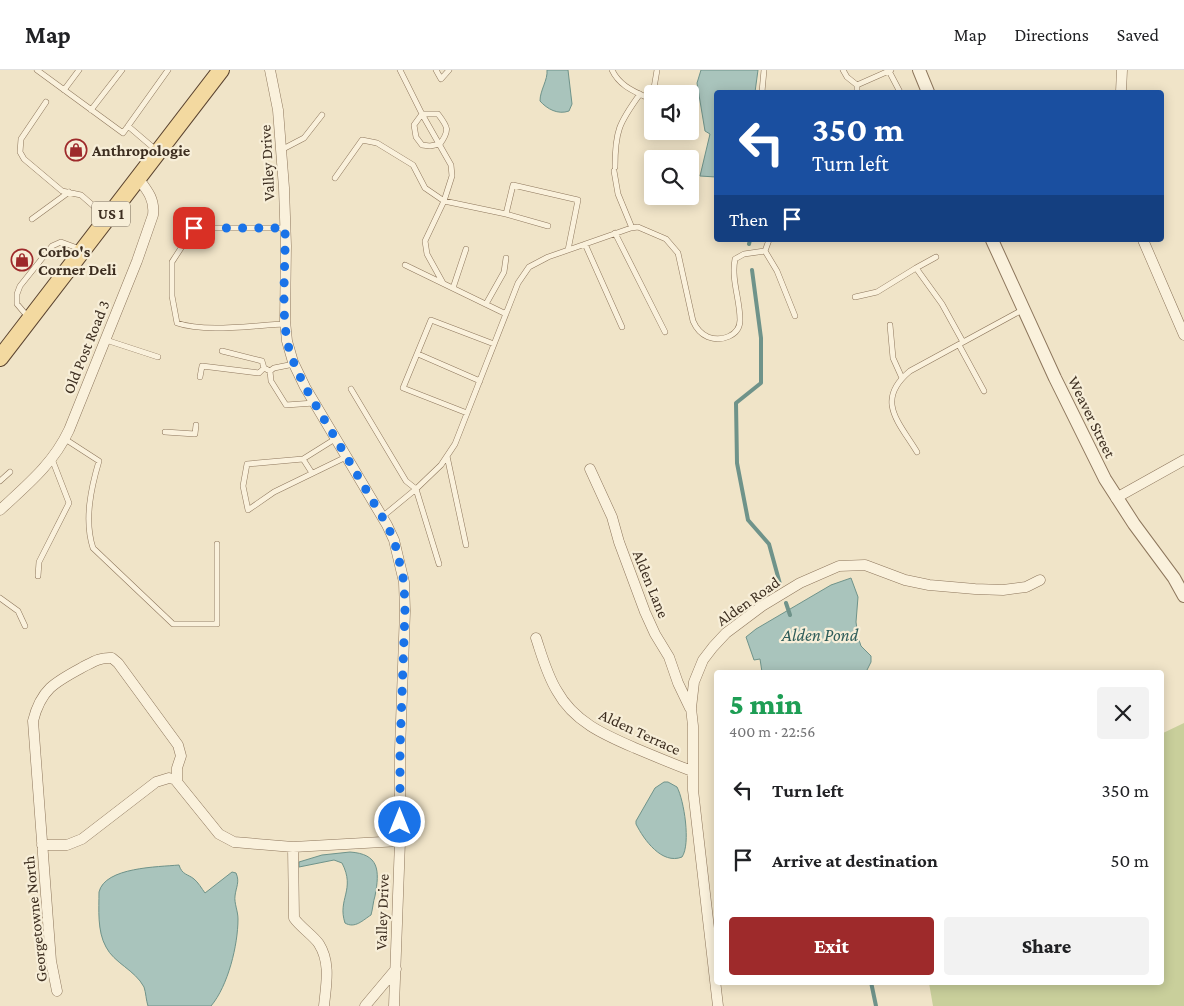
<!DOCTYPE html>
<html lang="en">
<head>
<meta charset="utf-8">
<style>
  body { margin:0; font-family:"Crimson Pro",serif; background:#f2f2f2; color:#202124; height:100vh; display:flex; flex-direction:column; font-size:19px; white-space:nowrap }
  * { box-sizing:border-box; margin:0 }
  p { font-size:16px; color:#757577 }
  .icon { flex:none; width:28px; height:28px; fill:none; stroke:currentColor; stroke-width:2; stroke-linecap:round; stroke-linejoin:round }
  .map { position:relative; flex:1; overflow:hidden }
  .sheet { position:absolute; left:714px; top:600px; width:450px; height:315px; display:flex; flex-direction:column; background:#fff; border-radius:5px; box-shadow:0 2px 12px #0003 }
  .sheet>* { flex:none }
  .hud { position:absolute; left:714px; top:20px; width:450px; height:152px; border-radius:5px; box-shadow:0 2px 12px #0003; background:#1a4fa0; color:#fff; overflow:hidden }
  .buttons { position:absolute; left:644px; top:15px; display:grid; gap:10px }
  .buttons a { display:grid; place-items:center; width:55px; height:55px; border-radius:5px; background:#fff; box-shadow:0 2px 12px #0003; font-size:25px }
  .pin { position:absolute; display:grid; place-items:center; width:42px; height:42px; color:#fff; margin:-21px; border-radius:10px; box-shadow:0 2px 8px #0006 }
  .me { position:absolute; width:55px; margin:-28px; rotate:0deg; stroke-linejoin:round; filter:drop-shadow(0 0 4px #0008) }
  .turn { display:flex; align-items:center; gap:18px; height:105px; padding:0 15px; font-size:22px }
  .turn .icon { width:65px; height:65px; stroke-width:2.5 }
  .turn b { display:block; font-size:35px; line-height:42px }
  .then { display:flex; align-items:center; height:48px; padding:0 15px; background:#0003; gap:10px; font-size:19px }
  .round { display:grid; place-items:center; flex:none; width:52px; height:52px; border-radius:5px; background:#f2f2f2 }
  .overview { display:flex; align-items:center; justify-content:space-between; height:85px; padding:0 15px }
  h1 { font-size:30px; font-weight:800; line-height:38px; color:#1e9e55 }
  .primary-button { display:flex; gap:10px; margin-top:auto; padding:10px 15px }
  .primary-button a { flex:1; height:58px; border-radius:5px; background:#9e2a2b; color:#fff; font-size:20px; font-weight:800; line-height:58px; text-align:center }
  .primary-button a+a { background:#f2f2f2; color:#202124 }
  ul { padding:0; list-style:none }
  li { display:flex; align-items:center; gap:15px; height:70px; padding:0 15px }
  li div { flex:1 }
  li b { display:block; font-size:19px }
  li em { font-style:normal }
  header { display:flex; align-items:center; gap:30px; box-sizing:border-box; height:70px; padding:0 25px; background:#fff; border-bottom:1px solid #e0e0e0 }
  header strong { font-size:24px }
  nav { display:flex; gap:28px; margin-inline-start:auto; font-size:18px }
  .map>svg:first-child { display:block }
</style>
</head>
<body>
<header>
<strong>Map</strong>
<nav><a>Map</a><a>Directions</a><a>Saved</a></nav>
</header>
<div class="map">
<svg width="1184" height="936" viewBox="0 0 1184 936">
  <rect width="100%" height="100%" fill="#f0e4c8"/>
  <!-- green -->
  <path fill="#c9cf9b" d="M 1184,653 L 1184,936 L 933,936 L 929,913 L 1161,912 L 1161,664 Z"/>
  <!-- water -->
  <path fill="#a9c4bc" stroke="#6f938a" d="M 547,0 L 568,0 L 572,34 L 569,41 C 558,45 547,39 540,31 C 540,20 548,10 547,0 Z
    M 701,0 L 758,0 L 755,22 L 716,22 L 716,107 L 700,106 L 710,64 L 705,61 L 697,13 Z
    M 851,508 L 858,527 L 856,552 L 858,567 L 861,576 L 871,586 L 871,592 L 866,602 L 762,602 L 760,589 L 754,590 L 746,567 L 756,559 L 831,515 Z
    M 664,712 L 668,712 L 677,717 C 684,730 691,774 682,787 C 662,795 644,770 636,754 L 636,751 L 655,718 Z
    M 350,782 C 379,784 380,800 375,826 C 373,832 373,838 371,845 C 363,850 355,859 345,853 C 337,829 356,820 342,793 L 334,790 L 299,797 L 299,792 L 322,785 Z
    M 179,795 C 182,805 188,804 194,809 C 198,812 202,819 205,823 L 232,802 L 236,803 C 240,812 236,817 235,826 C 234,833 238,841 238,849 C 238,875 228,916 211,936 L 148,936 C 146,930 146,923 144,917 C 135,900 114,893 106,877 C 97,861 99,839 99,822 C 105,797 158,797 179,795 Z"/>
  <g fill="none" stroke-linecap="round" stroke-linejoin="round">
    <!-- stream -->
    <path stroke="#6f938a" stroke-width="4" d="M 749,174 L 750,170
      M 752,200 L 761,268 L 761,313 L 736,333 L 737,393 L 748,450 L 769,474 L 780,514
      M 786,533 L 790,545
      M 871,912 L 876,936"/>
    <!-- service casing -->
    <g stroke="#8d765c" stroke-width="6">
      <path id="service" d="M 37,0 L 123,63 L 168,0
        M 436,0 L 441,9 L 449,0
        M 612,0 C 620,17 636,22 652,30
        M 843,0 L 847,7 L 857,15
        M 889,1 L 900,22
        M 64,20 L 79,0
        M 762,22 L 764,0
        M 857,22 L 857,15 L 891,0
        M 653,24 L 657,0
        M 46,32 L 21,69 L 20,82 L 24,89 L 62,121 L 81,125 L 105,146
        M 91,40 L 122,0
        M 422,44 L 438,44 C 448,57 450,60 440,74 L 430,76 L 422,75 L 416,67 L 414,55 Z
        M 128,56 L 156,80
        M 281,80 L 304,68 L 322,45
        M 615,97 C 615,61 619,53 640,24
        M 614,101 L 618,124 L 632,158
        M 335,108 L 362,70 L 377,73 L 413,95 L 425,118 L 444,131 L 452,106 L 451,95 L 422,44 L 400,0
        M 32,149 L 69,122
        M 548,156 L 506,144 L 513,115 L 578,130 L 568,180
        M 285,158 L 194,158 L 172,192 L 172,226 L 177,253 C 205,263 255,255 285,254
        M 615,163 L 665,262
        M 585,174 L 622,257
        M 765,181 L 777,201 L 795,246
        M 765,181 L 769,170
        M 405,195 L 506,244
        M 916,198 L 936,187
        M 443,213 L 427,184 L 425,171 L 444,131 L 506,144
        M 453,218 L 466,179
        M 855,227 L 877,222 L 916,198 L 942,234 L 963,272
        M 486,234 L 504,202 L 506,188
        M 28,247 L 17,234 L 17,224 L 20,216 L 52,176 L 61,172 L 80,179
        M 890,255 L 893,288 L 902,308
        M 106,270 L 158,287
        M 959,275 L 984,321
        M 222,281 L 262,291 L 264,298
        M 418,284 L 480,311
        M 270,301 L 271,311 L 286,335 L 314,333
        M 270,301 L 274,298 L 294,294
        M 200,307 L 202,296 L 259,303 L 264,298 L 270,301
        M 351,319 L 406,411 L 416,419 L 439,494
        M 467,343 L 403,318 L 431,250 L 494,274
        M 165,362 L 195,364 L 196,355
        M 65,369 L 99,391 C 91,418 84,450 93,478 L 173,554 L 217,554 L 217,474
        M 335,369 L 303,389 L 247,394 L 243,416 L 248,440 L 274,422 L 346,387
        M 917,382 C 898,351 875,330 910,301 L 1024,239
        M 447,386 L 466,475
        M 303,389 L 312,403
        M 0,411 L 10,402
        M 382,447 L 416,419 L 441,395 L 455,374 L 518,213 L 529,197 L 548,187 L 631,158 L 638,157 L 666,169 L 678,183 L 693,251 C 696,258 701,264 708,267 C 721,272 740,266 740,250 C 740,229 731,210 735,189 L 744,184 L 765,181
        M 38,506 L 39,492 L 69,433 L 52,389
        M 0,528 L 18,541 L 25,556"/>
    </g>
    <!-- minor casing -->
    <g stroke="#8d765c" stroke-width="11">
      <path id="minor" d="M 270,0 L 278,40 L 284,118 L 286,176 L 285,251 L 287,271 L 293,292 L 305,317 L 387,455 L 394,470 L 404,512 L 405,541 L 400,680 L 400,771 L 394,936
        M 1121,22 L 1122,0
        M 1143,170 L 1184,265
        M 590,399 L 612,447 L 619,472 L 645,542 L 655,564 L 669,587 L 678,613 L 690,638
        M 1116,428 L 1184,390
        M 0,440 C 27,415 53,394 69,360 L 137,191 L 153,145 C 155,129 147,120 138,108
        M 536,568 C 542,586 547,605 557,621 C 574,652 605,665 635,678 C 654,686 673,694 692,701
        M 42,775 L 67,775 L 82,769 L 156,712 L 169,708 L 177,710
        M 293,777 L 294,848 C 300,857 314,866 319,874 C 331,893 326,915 324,936
        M 57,921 L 51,891 L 33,651 C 41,619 55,612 83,597 C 93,592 100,587 112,588 L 118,593 L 178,675 L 181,686 L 177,698 L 177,712 L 219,764 L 234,772 L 293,777 L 400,771
        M 365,936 L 396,899
        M 718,936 L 693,720 L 693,656 L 691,638 L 694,612 L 703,590 L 713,577 L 726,563 L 762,536 L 800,513 L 839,496 L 865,495 L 905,510 L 929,515 L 975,519 L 1003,520 L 1026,517 L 1040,510"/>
    </g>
    <!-- tertiary casing -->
    <g stroke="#8d765c" stroke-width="14">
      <path id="tertiary" d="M 919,0 L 928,22
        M 992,170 L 1055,308 L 1105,409 L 1134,454 L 1174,508 L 1184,526"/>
    </g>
    <!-- primary casing -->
    <g stroke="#5b4430" stroke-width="18">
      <path id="primary" d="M 0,288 L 221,0"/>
    </g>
    <!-- service -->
    <use href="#service" stroke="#faf1dc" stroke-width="5"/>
    <!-- minor -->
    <use href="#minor" stroke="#faf1dc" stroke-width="10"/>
    <!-- tertiary -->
    <use href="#tertiary" stroke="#faf1dc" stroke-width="12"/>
    <!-- primary -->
    <use href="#primary" stroke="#f3d9a0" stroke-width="16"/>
  </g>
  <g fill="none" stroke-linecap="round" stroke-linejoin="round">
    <!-- route -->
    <path stroke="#1a73e8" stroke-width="9" stroke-dasharray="0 16.2" d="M 194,158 L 285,158 C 286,193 281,236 287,270 C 290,287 298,302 305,317 L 387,455 L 394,470 L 399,490 L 404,512 L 405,541 L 400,680 L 400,752"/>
  </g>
  <!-- icons -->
  <defs>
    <g id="shop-ring" transform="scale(1.125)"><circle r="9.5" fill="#f7eed8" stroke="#9e2a2b" stroke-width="1.5"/><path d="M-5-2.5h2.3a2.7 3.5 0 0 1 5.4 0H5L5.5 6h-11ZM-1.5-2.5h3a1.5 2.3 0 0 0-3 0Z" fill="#9e2a2b"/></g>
  </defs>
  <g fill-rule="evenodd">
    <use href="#shop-ring" x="76" y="80"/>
    <use href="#shop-ring" x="22" y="190"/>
  </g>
  <g text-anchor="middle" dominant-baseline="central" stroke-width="4.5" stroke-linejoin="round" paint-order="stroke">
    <!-- shield labels -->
    <rect fill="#f7eed8" stroke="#756857" stroke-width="1" x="92" y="131.5" width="38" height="25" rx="4"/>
    <g font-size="15" font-weight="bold" fill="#3d2e20">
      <text x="111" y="144">US 1</text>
    </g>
    <!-- poi labels -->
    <g font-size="16" font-weight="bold" fill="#3d2e20" stroke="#f7eed8" text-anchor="start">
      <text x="92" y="80">Anthropologie</text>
      <text x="38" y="181">Corbo's<tspan x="38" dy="18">Corner Deli</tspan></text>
    </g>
    <!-- street labels -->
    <g font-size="16" fill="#3d2e20" stroke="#f7eed8">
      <text transform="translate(267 93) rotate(-93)">Valley Drive</text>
      <text transform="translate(86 277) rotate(-68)">Old Post Road 3</text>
      <text transform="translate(1092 347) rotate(64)">Weaver Street</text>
      <text transform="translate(651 514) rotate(68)">Alden Lane</text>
      <text transform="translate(748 531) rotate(-35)">Alden Road</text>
      <text transform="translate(640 662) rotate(25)">Alden Terrace</text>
      <text transform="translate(382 842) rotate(-88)">Valley Drive</text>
      <text transform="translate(35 849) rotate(-96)">Georgetowne North</text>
    </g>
    <!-- water labels -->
    <g font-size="18" font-style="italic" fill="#2f5d5a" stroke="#f7eed8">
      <text x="820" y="565">Alden Pond</text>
    </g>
  </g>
</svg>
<div class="buttons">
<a><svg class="icon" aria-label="sound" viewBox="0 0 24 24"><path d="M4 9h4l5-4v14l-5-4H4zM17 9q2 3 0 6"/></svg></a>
<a><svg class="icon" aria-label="search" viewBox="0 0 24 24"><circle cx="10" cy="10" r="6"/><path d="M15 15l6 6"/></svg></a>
</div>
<div class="pin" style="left:194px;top:158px;background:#d93025"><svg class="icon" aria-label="arrive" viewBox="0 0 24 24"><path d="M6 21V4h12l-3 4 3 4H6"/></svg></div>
<svg class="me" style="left:400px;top:752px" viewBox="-20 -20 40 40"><circle r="17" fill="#1a73e8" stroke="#fff" stroke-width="3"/><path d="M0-11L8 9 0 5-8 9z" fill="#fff"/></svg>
<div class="hud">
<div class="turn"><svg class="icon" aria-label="left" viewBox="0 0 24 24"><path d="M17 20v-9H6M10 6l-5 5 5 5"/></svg><div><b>350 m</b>Turn left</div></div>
<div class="then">Then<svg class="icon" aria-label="arrive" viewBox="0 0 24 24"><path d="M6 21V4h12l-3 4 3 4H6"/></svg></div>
</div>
<section class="sheet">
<div class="overview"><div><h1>5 min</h1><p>400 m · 22:56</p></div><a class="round"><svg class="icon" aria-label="close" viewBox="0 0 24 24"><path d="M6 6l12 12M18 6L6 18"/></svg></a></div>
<ul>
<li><svg class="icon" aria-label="left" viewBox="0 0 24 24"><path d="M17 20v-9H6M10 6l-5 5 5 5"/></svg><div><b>Turn left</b></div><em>350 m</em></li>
<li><svg class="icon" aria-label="arrive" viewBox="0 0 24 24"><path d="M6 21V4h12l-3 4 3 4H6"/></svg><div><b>Arrive at destination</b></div><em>50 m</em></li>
</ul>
<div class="primary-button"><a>Exit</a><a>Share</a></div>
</section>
</div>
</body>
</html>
